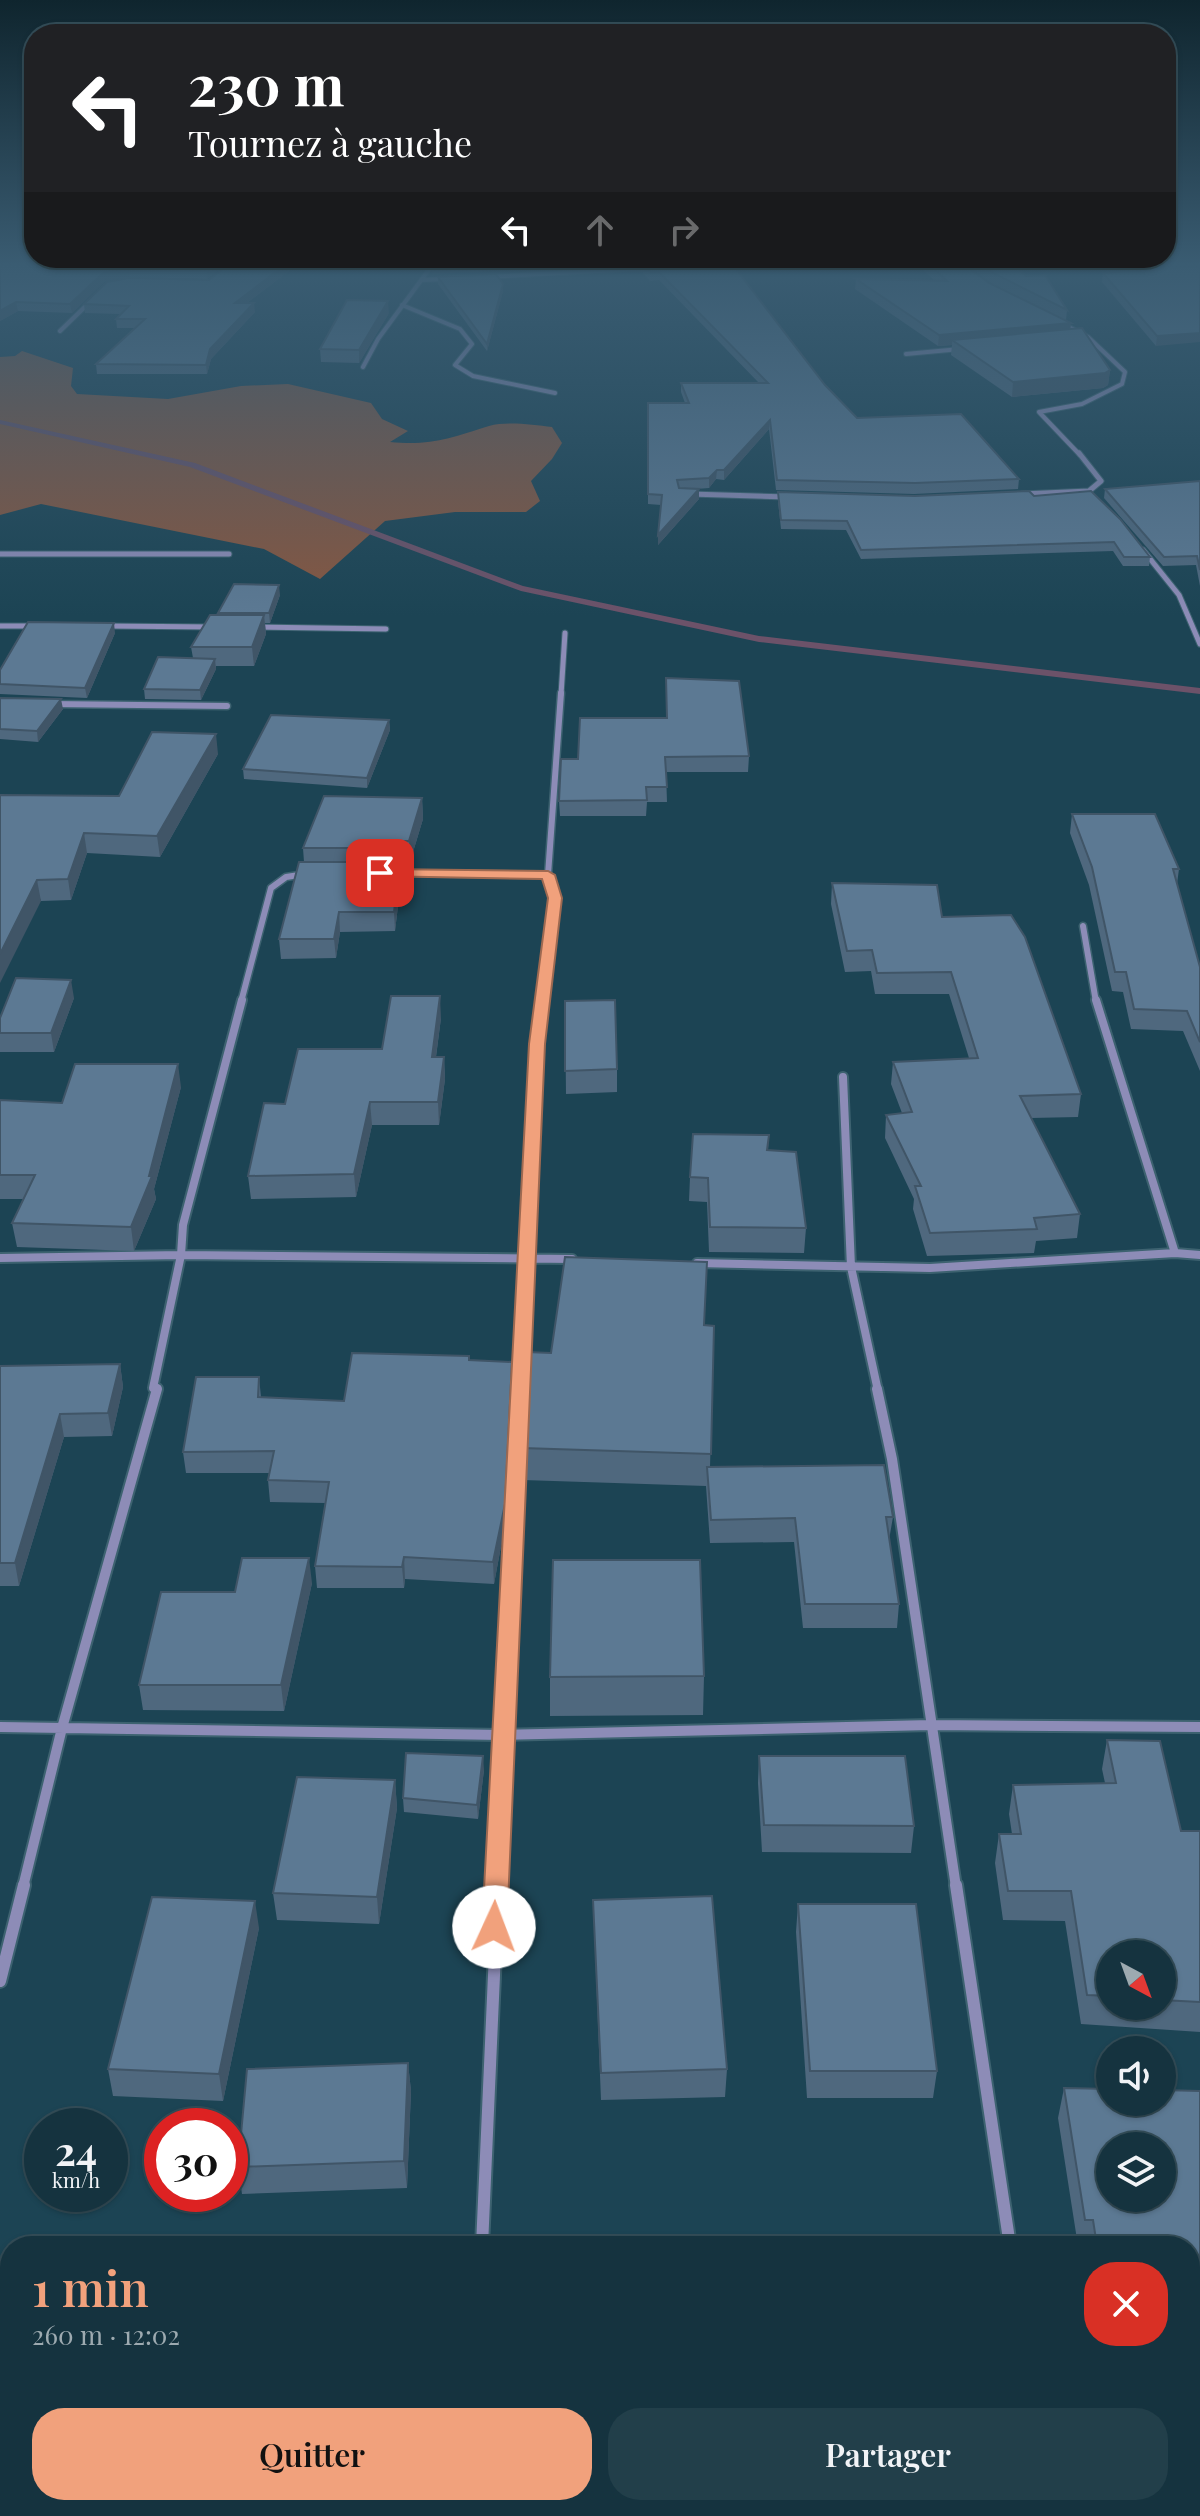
<!DOCTYPE html>
<html lang="fr">
<head>
<meta charset="utf-8">
<style>
  body { margin:0; font-family:"Playfair Display",serif; background:#223f4a; color:#f1f3f6; height:100vh; display:flex; flex-direction:column; font-size:30px; white-space:nowrap }
  * { box-sizing:border-box; margin:0 }
  p { font-size:26px; color:#9daab0 }
  .icon { flex:none; width:44px; height:44px; fill:none; stroke:currentColor; stroke-width:2; stroke-linecap:round; stroke-linejoin:round }
  .map { position:relative; flex:1; overflow:hidden }
  .side { position:absolute; left:0px; top:2236px; width:1200px; height:280px; display:flex; flex-direction:column; background:#15333f; border-radius:32px 32px 0 0; box-shadow:0 2px 6px #0004,0 0 0 2px #344e59 }
  .side>* { flex:none }
  .guide { position:absolute; left:24px; top:24px; width:1152px; height:244px; border-radius:32px; box-shadow:0 2px 6px #0004,0 0 0 2px #344e59; background:#202124; color:#fff; overflow:hidden }
  .needle { width:52px; rotate:139deg }
  .buttons { position:absolute; left:1096px; top:1940px; display:grid; gap:16px }
  .buttons a { display:grid; place-items:center; width:80px; height:80px; border-radius:50%; background:#15333f; box-shadow:0 2px 6px #0004,0 0 0 2px #344e59; font-size:40px }
  .speed { position:absolute; left:24px; top:2108px; display:flex; gap:16px; font-size:40px; font-weight:700; text-align:center }
  .speed>* { display:grid; place-content:center; width:104px; height:104px; border-radius:50%; background:#15333f; box-shadow:0 2px 6px #0004,0 0 0 2px #344e59; line-height:1 }
  .speed small { font-size:20px; font-weight:400 }
  .speed .limit { border:12px solid #d22; background:#fff; color:#111 }
  .pin { position:absolute; display:grid; place-items:center; width:68px; height:68px; color:#fff; margin:-34px; border-radius:16px; box-shadow:0 4px 12px #0006 }
  .me { position:absolute; width:88px; margin:-44px; rotate:2deg; stroke-linejoin:round; filter:drop-shadow(0 0 6px #0008) }
  .turn { display:flex; align-items:center; gap:28px; height:168px; padding:0 32px; font-size:36px }
  .turn .icon { width:104px; height:104px; stroke-width:2.5 }
  .turn b { display:block; font-size:56px; line-height:68px }
  .lanes { display:flex; align-items:center; height:76px; padding:0 32px; background:#0003; justify-content:center; gap:40px; direction:ltr }
  .lanes .off { opacity:.35 }
  .round { display:grid; place-items:center; flex:none; width:84px; height:84px; border-radius:32px; background:#223f4a }
  .summary { display:flex; align-items:center; justify-content:space-between; height:136px; padding:0 32px }
  h1 { font-size:48px; font-weight:600; line-height:60px; color:#f1a17c }
  .button { display:flex; gap:16px; margin-top:auto; padding:16px 32px }
  .button a { flex:1; height:92px; border-radius:32px; background:#f1a17c; color:#111; font-size:32px; font-weight:600; line-height:92px; text-align:center }
  .button a+a { background:#223f4a; color:#f1f3f6 }
  .map>svg:first-child { display:block }
</style>
</head>
<body>
<div class="map">
<svg width="1200" height="2516" viewBox="0 0 1200 2516">
  <rect width="100%" height="100%" fill="#1c4454"/>
  <!-- green -->
  <path fill="#865741" d="M 22,351 L 73,368 L 71,386 L 77,394 L 168,399 L 241,386 L 288,384 L 371,403 L 382,419 L 408,431 L 390,442 C 431,446 451,438 489,426 C 507,421 533,425 552,427 L 562,443 L 552,459 L 531,481 L 540,501 L 526,512 L 455,512 L 385,521 L 320,579 L 264,549 L 41,504 L 0,515 L 0,357 L 15,356 Z"/>
  <g fill="none" stroke-linecap="round" stroke-linejoin="round">
    <!-- stream -->
    <path fill="#6c5269" fill-rule="evenodd" d="M 0,420 L 195,463 L 523,586 L 759,636 L 1200,688 L 1200,694 L 759,642 L 521,591 L 190,467 L 0,424 Z"/>
    <!-- street-far5 casing -->
    <g stroke="#3d6270" stroke-width="6">
      <path id="street-far5" d="M 487,277 L 653,268
        M 421,280 L 446,279
        M 402,305 L 460,329 L 472,344 L 455,365 L 473,376 L 555,393
        M 1061,323 L 1088,337 L 1125,372 L 1122,384 L 1082,404 L 1039,412 L 1080,455
        M 60,331 L 91,301
        M 906,354 L 960,349
        M 363,367 L 378,339 L 433,264"/>
    </g>
    <!-- street-far4 casing -->
    <g stroke="#3d6270" stroke-width="7">
      <path id="street-far4" d="M 690,494 L 788,497
        M 1022,494 L 1089,491 L 1101,481 L 1079,453
        M 1143,550 L 1179,595 L 1200,644
        M 0,554 L 229,554
        M 0,626 L 37,626
        M 107,626 L 213,627
        M 255,627 L 386,629
        M 561,695 L 565,633"/>
    </g>
    <!-- street-far3 casing -->
    <g stroke="#3d6270" stroke-width="9">
      <path id="street-far3" d="M 51,704 L 227,706
        M 392,873 L 548,875
        M 1083,926 L 1096,1002
        M 241,1002 L 271,888 L 286,877 L 306,874
        M 542,1002 L 555,898 L 548,875 L 561,693"/>
    </g>
    <!-- street-far2 casing -->
    <g stroke="#3d6270" stroke-width="12">
      <path id="street-far2" d="M 1096,1000 L 1175,1253
        M 843,1077 L 851,1267 L 878,1391
        M 0,1258 L 181,1255 L 572,1259
        M 697,1263 L 930,1268 L 1175,1253 L 1200,1255
        M 156,1391 L 157,1388 L 153,1388 L 181,1255 L 183,1225 L 242,1000
        M 519,1391 L 537,1044 L 542,1000"/>
    </g>
    <!-- street-far1 casing -->
    <g stroke="#3d6270" stroke-width="14">
      <path id="street-far1" d="M 877,1389 L 892,1459 L 956,1887
        M 0,1727 L 502,1735 L 931,1725 L 1200,1727
        M 23,1887 L 62,1728 L 157,1389
        M 498,1887 L 519,1389"/>
    </g>
    <!-- street casing -->
    <g stroke="#3d6270" stroke-width="16">
      <path id="street" d="M 956,1885 L 1010,2246
        M 0,1981 L 24,1885
        M 482,2246 L 498,1885
        M 471,2506 L 471,2516
        M 1049,2506 L 1050,2516"/>
    </g>
    <!-- street-far5 -->
    <use href="#street-far5" stroke="#8d8cb7" stroke-width="4"/>
    <!-- street-far4 -->
    <use href="#street-far4" stroke="#8d8cb7" stroke-width="5"/>
    <!-- street-far3 -->
    <use href="#street-far3" stroke="#8d8cb7" stroke-width="6"/>
    <!-- street-far2 -->
    <use href="#street-far2" stroke="#8d8cb7" stroke-width="8"/>
    <!-- street-far1 -->
    <use href="#street-far1" stroke="#8d8cb7" stroke-width="10"/>
    <!-- street -->
    <use href="#street" stroke="#8d8cb7" stroke-width="12"/>
  </g>
  <!-- wall -->
  <path fill="#4f687e" fill-rule="evenodd" d="M 0,264 L 227,264 L 207,279 L 130,277 L 105,281 L 72,313 L 18,311 L 0,321 Z
    M 298,264 L 247,303 L 255,312 L 211,359 L 207,374 L 97,374 L 96,364 L 135,328 L 117,328 L 116,319 L 120,314 L 85,313 L 84,304 Z
    M 655,264 L 825,385 L 857,418 L 1019,479 L 1018,489 L 914,494 L 776,490 L 769,429 L 724,480 L 716,479 L 709,488 L 696,489 L 699,499 L 658,545 L 661,505 L 648,504 L 648,403 L 685,403 L 681,392 L 681,383 L 759,383 L 659,280 L 650,281 L 643,273 L 643,265 Z
    M 917,264 L 963,264 L 994,285 L 965,264 L 1012,264 L 1067,310 L 1066,320 L 1070,329 L 1110,370 L 1108,385 L 1103,388 L 1012,397 L 951,355 L 952,345 L 938,346 L 855,289 L 856,279 L 934,280 Z
    M 1200,266 L 1156,346 L 1102,282 L 1103,273 Z
    M 438,277 L 503,291 L 487,351 L 438,284 Z
    M 389,313 L 359,363 L 321,362 L 320,349 Z
    M 1200,481 L 1200,586 L 1196,565 L 1163,566 L 1104,498 L 1105,489 Z
    M 778,492 L 915,496 L 1034,496 L 1150,557 L 1149,566 L 1123,566 L 1113,551 L 861,559 L 846,530 L 781,529 L 778,501 Z
    M 280,595 L 270,623 L 265,623 L 266,634 L 254,666 L 216,666 L 216,669 L 201,700 L 145,699 L 144,689 L 193,658 L 191,647 L 218,615 L 218,613 Z
    M 115,633 L 87,698 L 0,694 L 0,670 Z
    M 0,698 L 63,709 L 38,742 L 0,739 Z
    M 580,718 L 749,756 L 748,772 L 666,772 L 667,802 L 647,802 L 646,816 L 560,816 L 559,801 L 578,759 Z
    M 389,720 L 390,730 L 367,788 L 244,779 L 243,769 Z
    M 218,754 L 160,857 L 87,853 L 71,900 L 41,901 L 0,795 L 119,796 Z
    M 422,798 L 423,819 L 410,862 L 404,862 L 403,869 L 401,869 L 401,881 L 395,931 L 340,932 L 336,958 L 281,959 L 279,939 L 304,862 L 303,848 Z
    M 1072,814 L 1179,869 L 1177,884 L 1200,967 L 1200,1071 L 1183,1031 L 1131,1029 L 1123,992 L 1112,991 L 1089,885 L 1070,833 Z
    M 832,883 L 942,917 L 1081,1094 L 1078,1117 L 1031,1118 L 1080,1214 L 1077,1238 L 1036,1241 L 1034,1253 L 927,1256 L 913,1209 L 914,1199 L 885,1138 L 886,1115 L 902,1113 L 891,1084 L 893,1062 L 969,1058 L 949,994 L 875,994 L 871,971 L 845,972 L 831,904 Z
    M 74,998 L 54,1052 L 0,1052 L 0,1018 Z
    M 565,1001 L 617,1069 L 617,1092 L 566,1094 Z
    M 441,1018 L 436,1057 L 444,1057 L 445,1079 L 439,1125 L 372,1125 L 356,1197 L 251,1199 L 248,1176 L 285,1104 L 382,1049 Z
    M 181,1087 L 154,1189 L 156,1199 L 134,1251 L 17,1247 L 12,1223 L 24,1199 L 0,1199 L 0,1100 L 62,1103 Z
    M 769,1135 L 768,1150 L 806,1228 L 804,1253 L 709,1252 L 707,1202 L 689,1201 L 690,1177 Z
    M 705,1325 L 714,1326 L 710,1467 L 893,1517 L 889,1540 L 899,1604 L 897,1628 L 803,1628 L 794,1542 L 710,1543 L 706,1486 L 523,1480 L 522,1448 L 551,1353 Z
    M 469,1360 L 512,1362 L 512,1383 L 505,1525 L 494,1584 L 405,1579 L 404,1588 L 317,1588 L 315,1566 L 325,1503 L 270,1502 L 268,1480 L 269,1473 L 186,1473 L 183,1452 L 259,1377 L 261,1397 L 344,1401 Z
    M 120,1364 L 123,1387 L 112,1436 L 64,1437 L 19,1586 L 0,1586 L 0,1366 Z
    M 312,1583 L 284,1711 L 143,1710 L 139,1685 L 235,1592 Z
    M 704,1676 L 703,1715 L 550,1716 L 550,1677 Z
    M 1107,1740 L 1181,1831 L 1200,1831 L 1200,2032 L 1081,2024 L 1065,1921 L 1003,1920 L 995,1863 L 999,1834 L 1012,1834 L 1009,1814 L 1013,1785 L 1105,1783 L 1102,1769 ZM 1110,1954 L 1162,1954 L 1162,2006 L 1110,2006 Z
    M 759,1756 L 914,1826 L 911,1853 L 762,1852 L 758,1783 Z
    M 484,1770 L 478,1819 L 404,1812 L 403,1798 Z
    M 395,1780 L 397,1808 L 379,1924 L 277,1920 L 273,1893 Z
    M 593,1900 L 727,2069 L 725,2097 L 601,2100 Z
    M 798,1904 L 937,2071 L 933,2098 L 807,2098 L 796,1932 Z
    M 259,1928 L 223,2101 L 113,2096 L 108,2069 Z
    M 408,2063 L 411,2091 L 407,2188 L 242,2194 L 238,2167 Z
    M 1064,2088 L 1200,2091 L 1200,2491 L 1190,2490 L 1190,2246 L 1078,2246 L 1058,2118 Z"/>
  <!-- shaded-wall -->
  <path fill="#405567" d="M 215,264 L 227,264 L 207,279 L 206,270 Z
    M 286,264 L 298,264 L 235,312 L 235,303 Z
    M 489,264 L 489,271 L 432,274 L 431,267 Z
    M 129,268 L 130,277 L 105,281 L 72,313 L 70,304 L 104,272 Z
    M 503,284 L 503,291 L 487,351 L 487,344 Z
    M 388,301 L 389,313 L 359,363 L 359,350 Z
    M 16,302 L 18,311 L 0,321 L 0,311 Z
    M 254,303 L 255,312 L 211,359 L 207,374 L 206,365 L 210,349 Z
    M 1071,323 L 1070,334 L 952,340 L 952,345 L 938,346 L 939,335 Z
    M 1200,333 L 1200,342 L 1156,346 L 1157,336 Z
    M 1110,370 L 1108,385 L 1103,388 L 1012,397 L 1013,382 Z
    M 770,420 L 769,429 L 724,480 L 724,470 Z
    M 717,470 L 716,479 L 709,488 L 709,478 Z
    M 699,489 L 699,499 L 658,545 L 658,535 Z
    M 279,585 L 280,595 L 270,623 L 269,613 Z
    M 264,615 L 266,634 L 254,666 L 252,647 Z
    M 114,623 L 115,633 L 87,698 L 85,688 Z
    M 215,659 L 216,669 L 201,700 L 200,690 Z
    M 61,699 L 63,709 L 38,742 L 37,731 Z
    M 389,720 L 390,730 L 367,788 L 367,778 Z
    M 216,734 L 218,754 L 160,857 L 157,836 Z
    M 422,798 L 423,819 L 410,862 L 409,841 Z
    M 84,833 L 87,853 L 71,900 L 68,879 Z
    M 403,841 L 404,862 L 403,869 L 402,848 Z
    M 400,862 L 401,881 L 395,931 L 394,912 Z
    M 37,880 L 41,901 L 0,983 L 0,954 Z
    M 339,912 L 340,932 L 336,958 L 334,939 Z
    M 71,980 L 74,998 L 54,1052 L 51,1033 Z
    M 440,996 L 441,1018 L 433,1079 L 432,1057 Z
    M 444,1057 L 445,1079 L 439,1125 L 438,1102 Z
    M 178,1064 L 181,1087 L 154,1189 L 156,1199 L 134,1251 L 131,1227 L 149,1176 Z
    M 370,1102 L 372,1125 L 356,1197 L 354,1174 Z
    M 512,1362 L 512,1383 L 505,1525 L 494,1584 L 493,1562 Z
    M 120,1364 L 123,1387 L 112,1436 L 108,1413 Z
    M 60,1414 L 64,1437 L 19,1586 L 15,1563 Z
    M 404,1557 L 405,1579 L 404,1588 L 402,1567 Z
    M 309,1558 L 312,1583 L 284,1711 L 281,1685 Z
    M 483,1756 L 484,1770 L 478,1819 L 477,1805 Z
    M 395,1780 L 397,1808 L 379,1924 L 377,1897 Z
    M 255,1901 L 259,1928 L 223,2101 L 219,2074 Z
    M 408,2063 L 411,2091 L 407,2188 L 404,2161 Z
    M 378,2506 L 395,2506 L 393,2516 L 372,2516 Z"/>
  <!-- building -->
  <path fill="#5c7993" stroke="#405567" stroke-width="2" fill-rule="evenodd" d="M 0,264 L 215,264 L 206,270 L 129,268 L 104,272 L 70,304 L 16,302 L 0,311 Z
    M 229,264 L 286,264 L 235,303 L 254,303 L 210,349 L 206,365 L 96,364 L 145,319 L 116,319 L 129,306 L 84,304 L 107,282 L 129,278 L 209,280 Z
    M 433,264 L 489,264 L 431,267 Z
    M 655,264 L 732,264 L 825,385 L 857,418 L 961,414 L 1019,479 L 915,483 L 777,480 L 770,420 L 724,470 L 717,470 L 709,478 L 677,480 L 679,488 L 699,489 L 658,535 L 662,495 L 648,494 L 648,403 L 689,403 L 681,383 L 768,383 L 659,272 L 651,273 L 643,265 Z
    M 929,264 L 963,264 L 989,283 L 1071,323 L 939,335 L 856,279 L 947,281 Z
    M 980,264 L 1012,264 L 1026,276 L 1045,275 L 1067,310 L 995,274 Z
    M 1200,266 L 1200,333 L 1157,336 L 1103,273 Z
    M 496,274 L 503,284 L 487,344 L 438,277 Z
    M 347,300 L 388,301 L 359,350 L 320,349 Z
    M 1082,328 L 1110,370 L 1105,373 L 1013,382 L 952,340 Z
    M 1200,481 L 1200,570 L 1197,556 L 1164,557 L 1105,489 Z
    M 1029,491 L 1034,496 L 1091,491 L 1120,519 L 1150,557 L 1124,557 L 1114,542 L 861,550 L 847,521 L 781,520 L 778,492 L 915,496 Z
    M 234,584 L 279,585 L 269,613 L 218,613 Z
    M 210,615 L 264,615 L 252,647 L 191,647 Z
    M 28,622 L 114,623 L 85,688 L 0,684 L 0,670 Z
    M 158,657 L 215,659 L 200,690 L 144,689 Z
    M 666,678 L 739,681 L 749,756 L 665,757 L 667,787 L 646,787 L 647,800 L 559,801 L 561,759 L 578,759 L 580,718 L 667,718 Z
    M 0,698 L 61,699 L 37,731 L 0,729 Z
    M 271,715 L 389,720 L 367,778 L 243,769 Z
    M 152,732 L 216,734 L 157,836 L 84,833 L 68,879 L 37,880 L 0,954 L 0,795 L 119,796 Z
    M 324,796 L 422,798 L 409,841 L 403,841 L 402,848 L 303,848 Z
    M 1072,814 L 1155,814 L 1179,869 L 1173,869 L 1200,967 L 1200,1042 L 1187,1011 L 1134,1009 L 1126,972 L 1115,972 L 1092,867 Z
    M 299,862 L 400,862 L 394,912 L 339,912 L 334,939 L 279,939 Z
    M 832,883 L 937,885 L 942,917 L 1011,915 L 1025,937 L 1081,1094 L 1020,1096 L 1080,1214 L 1034,1218 L 1037,1229 L 930,1233 L 915,1186 L 921,1186 L 886,1115 L 912,1112 L 893,1062 L 978,1058 L 951,972 L 877,973 L 872,950 L 847,951 Z
    M 16,978 L 71,980 L 51,1033 L 0,1033 L 0,1018 Z
    M 391,996 L 440,996 L 432,1057 L 444,1057 L 438,1102 L 370,1102 L 354,1174 L 248,1176 L 264,1103 L 285,1104 L 298,1049 L 382,1049 Z
    M 615,1000 L 617,1069 L 565,1071 L 565,1001 Z
    M 75,1064 L 178,1064 L 149,1176 L 152,1176 L 131,1227 L 12,1223 L 35,1175 L 0,1175 L 0,1100 L 62,1103 Z
    M 693,1134 L 769,1135 L 767,1150 L 796,1152 L 806,1228 L 710,1227 L 708,1178 L 690,1177 Z
    M 565,1257 L 707,1262 L 704,1325 L 714,1326 L 711,1454 L 522,1448 L 526,1352 L 551,1353 Z
    M 352,1353 L 469,1356 L 469,1360 L 512,1362 L 505,1504 L 493,1562 L 404,1557 L 402,1567 L 315,1566 L 329,1482 L 268,1480 L 274,1451 L 183,1452 L 196,1377 L 259,1377 L 258,1397 L 344,1401 Z
    M 120,1364 L 108,1413 L 60,1414 L 15,1563 L 0,1563 L 0,1366 Z
    M 884,1465 L 893,1517 L 886,1517 L 899,1604 L 805,1604 L 795,1518 L 711,1520 L 707,1467 Z
    M 242,1558 L 309,1558 L 281,1685 L 139,1685 L 161,1592 L 235,1592 Z
    M 553,1560 L 700,1560 L 704,1676 L 550,1677 Z
    M 1107,1740 L 1160,1741 L 1181,1831 L 1200,1831 L 1200,2002 L 1162,2000 L 1162,1954 L 1110,1954 L 1110,1996 L 1087,1995 L 1071,1891 L 1008,1891 L 999,1834 L 1021,1834 L 1013,1785 L 1116,1783 Z
    M 406,1753 L 483,1756 L 477,1805 L 403,1798 Z
    M 759,1756 L 905,1756 L 914,1826 L 764,1825 Z
    M 297,1777 L 395,1780 L 377,1897 L 273,1893 Z
    M 712,1896 L 727,2069 L 601,2073 L 593,1900 Z
    M 152,1897 L 255,1901 L 219,2074 L 108,2069 Z
    M 798,1904 L 916,1904 L 937,2071 L 810,2071 Z
    M 408,2063 L 404,2161 L 238,2167 L 247,2069 Z
    M 1064,2088 L 1110,2089 L 1110,2102 L 1162,2102 L 1162,2090 L 1200,2091 L 1200,2462 L 1190,2461 L 1190,2246 L 1097,2246 L 1093,2220 L 1085,2220 ZM 1110,2146 L 1162,2146 L 1162,2198 L 1110,2198 Z
    M 169,2506 L 378,2506 L 372,2516 L 167,2516 Z
    M 541,2506 L 768,2506 L 769,2516 L 541,2516 Z"/>
  <!-- sky -->
  <linearGradient id="sky" x2="0" y2="1"><stop stop-color="#0f252e"/><stop offset="0.43" stop-color="#3a5c72"/><stop offset="1" stop-color="#3a5c72" stop-opacity="0"/></linearGradient>
  <rect width="1200" height="616" fill="url(#sky)"/>
  <!-- route -->
  <path fill="#f1a17c" stroke="#9d6951" stroke-width="2" d="M 380,869 L 548,871 L 555,875 L 562,898 L 545,1044 L 507,1927 L 503,1934 L 494,1937 L 485,1934 L 482,1927 L 529,1044 L 548,898 L 542,879 L 375,876 L 375,870 Z"/>
</svg>
<div class="buttons">
<a><svg class="needle" viewBox="-14 -14 28 28"><path d="M0-13l5 13h-10z" fill="#e53935"/><path d="M0 13l5-13h-10z" fill="#9daab0"/></svg></a>
<a><svg class="icon" aria-label="sound" viewBox="0 0 24 24"><path d="M4 9h4l5-4v14l-5-4H4zM17 9q2 3 0 6"/></svg></a>
<a><svg class="icon" aria-label="layers" viewBox="0 0 24 24"><path d="M12 4l9 5-9 5-9-5zM3 14l9 5 9-5"/></svg></a>
</div>
<div class="speed"><div>24<small>km/h</small></div><div class="limit">30</div></div>
<div class="pin" style="left:380px;top:873px;background:#d93025"><svg class="icon" aria-label="arrive" viewBox="0 0 24 24"><path d="M6 21V4h12l-3 4 3 4H6"/></svg></div>
<svg class="me" style="left:494px;top:1927px" viewBox="-20 -20 40 40"><circle r="19" fill="#fff"/><path d="M0-13L10 11 0 6-10 11z" fill="#f1a17c"/></svg>
<div class="guide">
<div class="turn"><svg class="icon" aria-label="left" viewBox="0 0 24 24"><path d="M17 20v-9H6M10 6l-5 5 5 5"/></svg><div><b>230 m</b>Tournez à gauche</div></div>
<div class="lanes"><svg class="icon" aria-label="left" viewBox="0 0 24 24"><path d="M17 20v-9H6M10 6l-5 5 5 5"/></svg><svg class="icon off" aria-label="ahead" viewBox="0 0 24 24"><path d="M12 20V5M6 11l6-6 6 6"/></svg><svg class="icon off" aria-label="right" viewBox="0 0 24 24"><path d="M7 20v-9h11M14 6l5 5-5 5"/></svg></div>
</div>
<section class="side">
<div class="summary"><div><h1>1 min</h1><p>260 m · 12:02</p></div><a class="round" style="background:#d93025;color:#fff"><svg class="icon" aria-label="close" viewBox="0 0 24 24"><path d="M6 6l12 12M18 6L6 18"/></svg></a></div>
<div class="button"><a>Quitter</a><a>Partager</a></div>
</section>
</div>
</body>
</html>
